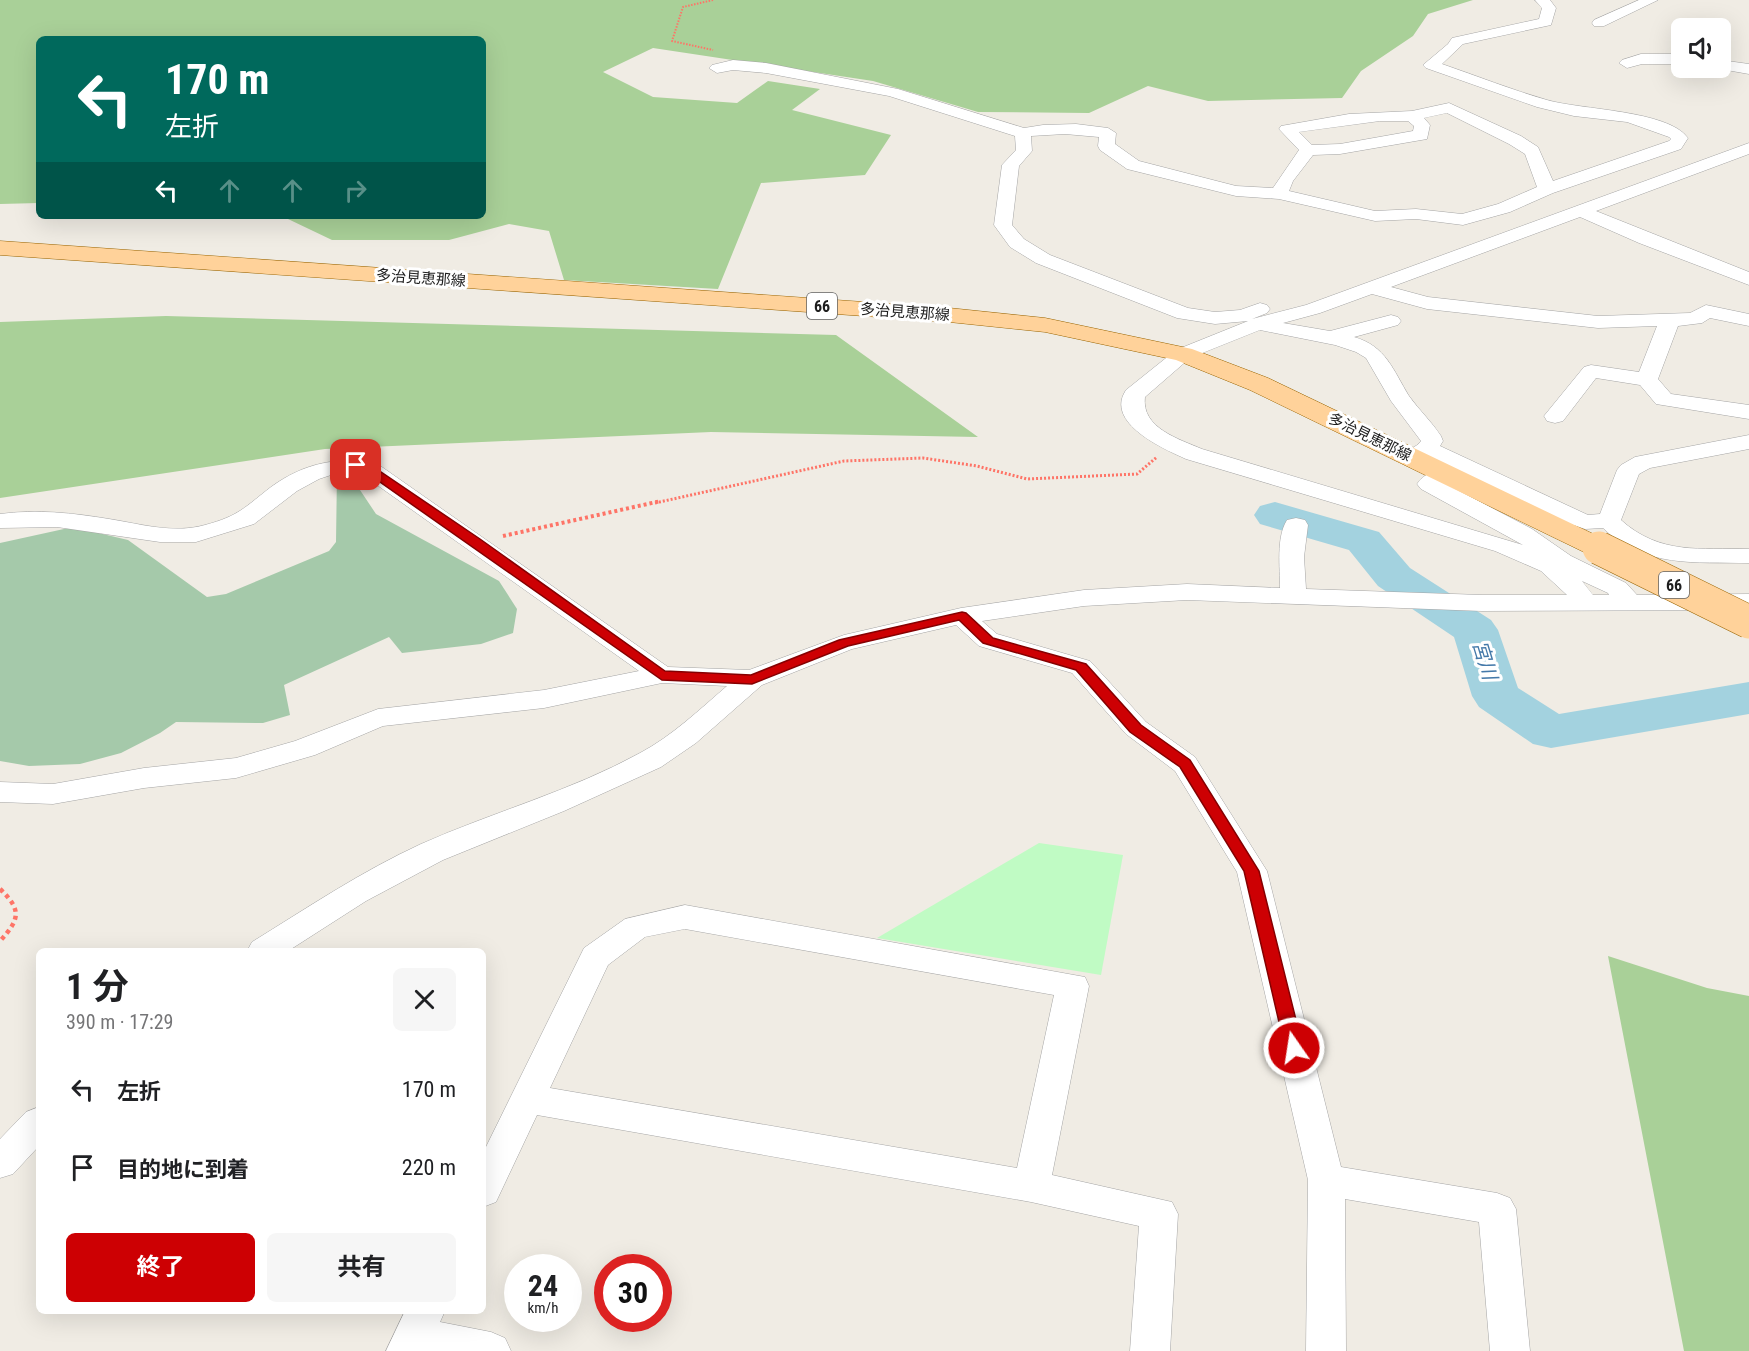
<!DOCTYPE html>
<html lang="ja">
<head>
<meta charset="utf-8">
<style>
  body { margin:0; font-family:"Roboto Condensed","Noto Sans JP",sans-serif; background:#f6f6f6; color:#202124; height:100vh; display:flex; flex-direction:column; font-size:22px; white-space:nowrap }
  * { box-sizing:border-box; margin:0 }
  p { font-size:20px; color:#757577 }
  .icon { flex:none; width:33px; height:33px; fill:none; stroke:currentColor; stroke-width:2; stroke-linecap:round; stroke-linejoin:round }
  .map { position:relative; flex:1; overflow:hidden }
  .sheet { position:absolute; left:36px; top:948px; width:450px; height:366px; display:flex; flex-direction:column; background:#fff; border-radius:9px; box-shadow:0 6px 24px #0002 }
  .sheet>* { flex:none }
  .hud { position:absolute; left:36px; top:36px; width:450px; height:183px; border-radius:9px; box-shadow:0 6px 24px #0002; background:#00695c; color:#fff; overflow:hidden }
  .fabs { position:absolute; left:1671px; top:18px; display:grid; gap:12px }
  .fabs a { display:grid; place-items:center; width:60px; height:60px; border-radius:9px; background:#fff; box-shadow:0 6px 24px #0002; font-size:30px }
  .speed { position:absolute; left:504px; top:1254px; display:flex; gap:12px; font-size:30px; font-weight:700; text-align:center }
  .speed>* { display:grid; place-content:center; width:78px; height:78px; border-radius:50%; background:#fff; box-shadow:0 6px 24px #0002; line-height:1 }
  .speed small { font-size:15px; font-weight:400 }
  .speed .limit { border:9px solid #d22; background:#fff; color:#111 }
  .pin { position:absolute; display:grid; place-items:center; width:51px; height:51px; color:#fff; margin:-26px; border-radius:12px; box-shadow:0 3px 9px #0006 }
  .me { position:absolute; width:66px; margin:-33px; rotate:347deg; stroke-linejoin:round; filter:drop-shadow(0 0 4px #0008) }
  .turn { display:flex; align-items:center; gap:21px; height:126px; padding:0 30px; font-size:27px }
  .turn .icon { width:78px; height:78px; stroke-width:2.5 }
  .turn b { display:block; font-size:42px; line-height:51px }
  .lanes { display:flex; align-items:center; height:57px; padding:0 30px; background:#0003; justify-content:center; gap:30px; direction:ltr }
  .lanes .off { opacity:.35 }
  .round { display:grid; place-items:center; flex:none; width:63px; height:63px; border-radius:9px; background:#f6f6f6 }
  .summary { display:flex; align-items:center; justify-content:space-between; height:102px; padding:0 30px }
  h1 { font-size:36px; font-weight:700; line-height:45px }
  .action { display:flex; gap:12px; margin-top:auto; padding:12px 30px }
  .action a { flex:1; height:69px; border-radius:9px; background:#cd0003; color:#fff; font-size:24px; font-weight:700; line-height:69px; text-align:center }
  .action a+a { background:#f6f6f6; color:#202124 }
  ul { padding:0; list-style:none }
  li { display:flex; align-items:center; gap:18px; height:78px; padding:0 30px }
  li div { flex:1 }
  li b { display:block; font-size:22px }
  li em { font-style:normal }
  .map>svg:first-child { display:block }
</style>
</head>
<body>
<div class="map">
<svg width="1749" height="1351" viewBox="0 0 1749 1351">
  <rect width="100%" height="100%" fill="#f0ece4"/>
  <!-- forest -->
  <path fill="#a9d098" d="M 0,0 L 1473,0 L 1428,14 L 1413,36 L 1361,71 L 1342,98 L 1208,101 L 1148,86 L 1089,113 L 978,112 L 873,81 L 653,48 L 603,72 L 653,97 L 737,103 L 768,81 L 820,89 L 792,110 L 891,135 L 865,175 L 761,183 L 718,289 L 564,280 L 549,231 L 509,224 L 449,240 L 332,240 L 288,219 L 295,216 L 483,216 L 483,39 L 39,39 L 39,203 L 0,204 Z
    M 166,316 L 836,335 L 978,437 L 711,432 L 325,449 L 0,498 L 0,322 Z
    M 1608,956 L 1707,988 L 1749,996 L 1749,1351 L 1684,1351 Z"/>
  <!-- cemetery -->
  <path fill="#a5c9aa" d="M 337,473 L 350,475 L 376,514 L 499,581 L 517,609 L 513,633 L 481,644 L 402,653 L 389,637 L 284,685 L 290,715 L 263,723 L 176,722 L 160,733 L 121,753 L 80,764 L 29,766 L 0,761 L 0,543 L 73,527 L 128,540 L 207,597 L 226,594 L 329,551 L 336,542 Z"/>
  <!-- park -->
  <path fill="#c0fbc4" d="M 1039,843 L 1123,855 L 1101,975 L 877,938 Z"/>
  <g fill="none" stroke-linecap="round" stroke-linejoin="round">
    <!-- river -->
    <path fill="#a3d2df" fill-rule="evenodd" d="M 1275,502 L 1379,532 L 1410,568 L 1491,620 L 1498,630 L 1518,688 L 1559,714 L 1749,682 L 1749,714 L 1551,748 L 1533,744 L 1479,707 L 1472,696 L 1454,637 L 1378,586 L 1349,550 L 1260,524 L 1254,515 L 1260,506 Z"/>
    <!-- minor casing -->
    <g stroke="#a5a5a5" stroke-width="1">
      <path id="minor" d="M 1535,0 L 1550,0 L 1556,8 L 1551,25 L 1463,44 L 1442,64 C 1477,76 1512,90 1547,100 C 1581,110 1668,110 1688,138 L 1681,149 L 1553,193 L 1510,212 L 1463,225 L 1416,219 L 1375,221 L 1279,199 L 1236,196 L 1127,169 L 1100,150 L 1098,146 L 1099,137 L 1065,134 L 1031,136 L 1032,151 L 1019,166 L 1012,225 L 1024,239 L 1050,255 L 1188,308 L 1215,312 L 1240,310 L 1260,303 L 1267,305 L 1270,309 L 1267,313 L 1252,319 L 1306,305 L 1749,143 L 1749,154 L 1596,211 L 1749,272 L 1749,285 L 1639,243 L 1580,217 L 1391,287 L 1428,297 L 1598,316 L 1690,313 L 1706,305 L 1749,314 L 1749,326 L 1710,318 L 1702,323 L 1678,326 L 1658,379 L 1671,394 L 1749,405 L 1749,419 L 1656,404 L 1640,385 L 1596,378 L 1563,421 L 1555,423 L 1547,421 L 1544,416 L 1584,367 L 1591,365 L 1639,372 L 1657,326 L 1598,328 L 1427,309 L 1372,294 L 1320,313 L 1283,323 L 1330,331 L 1391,315 L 1398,317 L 1401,321 L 1398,325 L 1354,337 C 1386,346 1393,370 1409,396 C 1419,410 1432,422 1441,436 L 1443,441 L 1440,446 L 1588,515 L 1600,514 L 1617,470 L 1621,465 L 1635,457 L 1749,435 L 1749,449 L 1650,468 L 1639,474 L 1621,520 C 1660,555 1700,548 1749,549 L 1749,563 C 1696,562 1644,568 1603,528 L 1585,529 L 1559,520 L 1453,469 L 1457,474 L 1446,484 L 1532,529 L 1571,556 L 1626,583 L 1637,595 L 1749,594 L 1749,610 L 1482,611 L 1187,600 L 1084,606 L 982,621 L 997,634 L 1090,661 L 1146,722 L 1195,757 L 1267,871 L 1341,1167 L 1497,1193 L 1510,1198 L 1516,1209 L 1530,1351 L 1490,1351 L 1479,1222 L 1345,1199 L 1346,1351 L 1306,1351 L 1308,1180 L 1237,872 L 1175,771 L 1126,734 L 1072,673 L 979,646 L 956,625 L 852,649 L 762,685 L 696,743 L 661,767 L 564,811 L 443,860 L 366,901 L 288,951 L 247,951 L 252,942 C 307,908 362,871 421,844 C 493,812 571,791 640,753 C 672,736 699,710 727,686 L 662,683 L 544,708 L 383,726 L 315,755 L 236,778 L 144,788 L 53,804 L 0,802 L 0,782 L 53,784 L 144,768 L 236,758 L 295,741 L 378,709 L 544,690 L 639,671 L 363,475 L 334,474 L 319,479 L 297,491 L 254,524 L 196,542 L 160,542 L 57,527 L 0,528 L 0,514 C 37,509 73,513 109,519 C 141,524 173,534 205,525 C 239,516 245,507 271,487 C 304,463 340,455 379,465 L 668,667 L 749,670 L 844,635 L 961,608 L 1084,590 L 1187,584 L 1280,588 C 1280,568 1276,537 1287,520 L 1296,518 L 1305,520 L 1308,525 L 1304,557 L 1306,589 L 1482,595 L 1567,595 L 1541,571 L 1495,551 L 1186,459 C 1164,449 1104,423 1126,390 L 1176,350 L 1248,321 L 1215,324 L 1177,318 L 1036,263 L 1010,247 L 994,225 L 1002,165 L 1016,150 L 1015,136 L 889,96 L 766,73 L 733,70 L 717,73 L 709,68 L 712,65 L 733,60 L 766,63 L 898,89 L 1024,128 L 1043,125 L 1076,124 L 1108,128 L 1116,133 L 1115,144 L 1139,161 L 1236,186 L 1273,188 L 1299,150 L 1279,129 L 1281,126 L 1349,114 L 1412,111 L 1449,103 L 1521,136 L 1538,147 L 1553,181 L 1669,141 L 1671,139 L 1669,137 L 1627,122 L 1574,116 L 1537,107 L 1426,68 L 1423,65 L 1448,44 L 1452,38 L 1539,19 L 1542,8 ZM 1447,113 L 1509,144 L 1525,154 L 1537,187 L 1498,204 L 1462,214 L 1416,209 L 1375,211 L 1289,191 L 1293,181 L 1313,155 L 1340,154 L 1427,139 L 1430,125 L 1424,118 ZM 1380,121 L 1408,121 L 1414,126 L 1413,131 L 1340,144 L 1312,145 L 1299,132 ZM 1260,330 L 1335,345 L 1356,352 L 1366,358 L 1391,401 L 1421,441 C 1416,449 1404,449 1399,457 L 1402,462 L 1410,464 L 1428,457 L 1452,469 C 1439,466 1425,473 1417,484 L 1421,489 L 1523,545 L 1202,449 C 1179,439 1141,428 1145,397 L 1190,358 ZM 1582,581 L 1608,593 L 1609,595 L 1593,595 Z
        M 1639,0 L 1658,0 L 1604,26 L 1594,26 L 1592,23 L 1594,20 Z
        M 1641,54 L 1682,54 L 1682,64 L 1642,64 L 1627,68 L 1619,63 L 1622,60 Z
        M 1720,60 L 1749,64 L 1749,74 L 1715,68 L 1720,68 Z
        M 685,905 L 1085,977 L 1089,986 L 1052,1175 L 1172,1202 L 1178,1214 L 1170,1351 L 1130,1351 L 1139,1226 L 1031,1202 L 537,1115 L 496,1202 L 483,1207 L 483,1153 L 584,948 L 625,919 ZM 685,929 L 1054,995 L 1017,1168 L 550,1088 L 608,965 L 645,937 Z
        M 39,1107 L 39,1146 L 13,1174 L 0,1178 L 0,1139 L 26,1112 Z
        M 405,1311 L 445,1311 L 440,1322 L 491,1332 L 505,1338 L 511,1351 L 386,1351 Z"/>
    </g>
    <!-- major casing -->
    <g stroke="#996400" stroke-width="1">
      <path id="major" d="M 0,241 L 949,308 L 1045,318 L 1192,349 L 1268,378 L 1610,542 L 1614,548 L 1610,554 L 1599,557 L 1588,554 L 1250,390 L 1176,360 L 1045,332 L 949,322 L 0,255 Z"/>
    </g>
    <!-- path-far3 -->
    <path stroke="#fe7467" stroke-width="2" stroke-dasharray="1.5 1.5" stroke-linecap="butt" d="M 713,0 L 683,7 L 672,41 L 713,50"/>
    <!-- path-far2 -->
    <path stroke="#fe7467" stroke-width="3" stroke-dasharray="2 2" stroke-linecap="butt" d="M 655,503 L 844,461 L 923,458 L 977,466 L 1027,479 L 1137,474 L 1157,457"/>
    <!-- path-far1 -->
    <path stroke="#fe7467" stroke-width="4" stroke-dasharray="3 3" stroke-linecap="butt" d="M 503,536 L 661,501"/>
    <!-- path -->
    <path stroke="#fe7467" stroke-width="4.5" stroke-dasharray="4 4" stroke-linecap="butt" d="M 0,889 C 22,910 20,919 0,941"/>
    <!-- minor -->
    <use href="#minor" fill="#fff" fill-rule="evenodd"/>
    <!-- major -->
    <use href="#major" fill="#ffd29a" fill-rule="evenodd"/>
    <!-- major-bridge casing -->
    <g stroke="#996400" stroke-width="34" stroke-linecap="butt">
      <path id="major-bridge" d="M 1599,548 L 1749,622"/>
    </g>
    <!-- major-bridge -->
    <use href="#major-bridge" stroke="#ffd29a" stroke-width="33"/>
  </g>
  <!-- route -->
  <path fill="#cd0003" stroke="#850002" stroke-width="1.5" d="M 356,462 L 375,468 L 480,539 L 665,671 L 751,675 L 839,640 L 962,612 L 966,613 L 993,638 L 1086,664 L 1141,725 L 1190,760 L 1259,871 L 1303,1048 L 1300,1052 L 1294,1054 L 1288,1052 L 1285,1048 L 1244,871 L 1180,767 L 1130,732 L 1076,670 L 983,643 L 959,620 L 848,646 L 752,684 L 662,680 L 367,473 L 350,465 Z"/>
  <g text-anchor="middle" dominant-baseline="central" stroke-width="6" stroke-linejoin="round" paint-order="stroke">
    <!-- far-street labels -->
    <g font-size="15" fill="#1e1e1e" stroke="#fff">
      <text transform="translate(421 278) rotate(4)">多治見恵那線</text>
      <text transform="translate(905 312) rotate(4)">多治見恵那線</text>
      <text transform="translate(1370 437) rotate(26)">多治見恵那線</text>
    </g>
    <!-- shield labels -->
    <g fill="#fff" stroke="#626262" stroke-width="1.5">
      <rect x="807" y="293" width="30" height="26" rx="4.5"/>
      <rect x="1659" y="572" width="30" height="26" rx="4.5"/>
    </g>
    <g font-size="16" font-weight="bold" fill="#1e1e1e">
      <text x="822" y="306">66</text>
      <text x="1674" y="585">66</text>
    </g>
    <!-- water labels -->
    <g font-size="20" font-style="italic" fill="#4479a9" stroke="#fff">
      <text transform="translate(1485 660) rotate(73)">宮川</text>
    </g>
  </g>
</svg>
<div class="fabs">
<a><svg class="icon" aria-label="sound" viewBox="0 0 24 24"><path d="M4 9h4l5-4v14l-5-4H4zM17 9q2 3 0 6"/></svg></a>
</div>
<div class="speed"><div>24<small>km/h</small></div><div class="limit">30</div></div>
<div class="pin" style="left:356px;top:465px;background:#d93025"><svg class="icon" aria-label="arrive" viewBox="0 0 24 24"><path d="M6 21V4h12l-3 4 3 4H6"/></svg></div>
<svg class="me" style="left:1294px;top:1048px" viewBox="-20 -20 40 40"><circle r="17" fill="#cd0003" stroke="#fff" stroke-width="3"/><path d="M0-11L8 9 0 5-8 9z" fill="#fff"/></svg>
<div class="hud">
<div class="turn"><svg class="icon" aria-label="left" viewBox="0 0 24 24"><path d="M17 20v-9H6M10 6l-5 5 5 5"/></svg><div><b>170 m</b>左折</div></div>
<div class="lanes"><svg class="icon" aria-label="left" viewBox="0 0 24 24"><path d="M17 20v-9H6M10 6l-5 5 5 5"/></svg><svg class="icon off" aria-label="ahead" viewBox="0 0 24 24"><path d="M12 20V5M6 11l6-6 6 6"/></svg><svg class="icon off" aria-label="ahead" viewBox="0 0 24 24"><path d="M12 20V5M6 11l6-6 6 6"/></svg><svg class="icon off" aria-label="right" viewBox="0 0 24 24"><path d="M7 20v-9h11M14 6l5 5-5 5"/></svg></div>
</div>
<section class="sheet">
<div class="summary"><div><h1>1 分</h1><p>390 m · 17:29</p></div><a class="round"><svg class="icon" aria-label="close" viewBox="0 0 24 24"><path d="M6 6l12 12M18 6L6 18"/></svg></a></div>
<ul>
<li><svg class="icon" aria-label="left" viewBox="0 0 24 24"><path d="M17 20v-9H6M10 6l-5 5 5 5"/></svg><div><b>左折</b></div><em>170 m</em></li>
<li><svg class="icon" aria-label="arrive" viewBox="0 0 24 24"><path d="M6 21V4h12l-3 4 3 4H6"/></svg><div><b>目的地に到着</b></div><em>220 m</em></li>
</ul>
<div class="action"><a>終了</a><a>共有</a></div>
</section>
</div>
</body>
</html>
